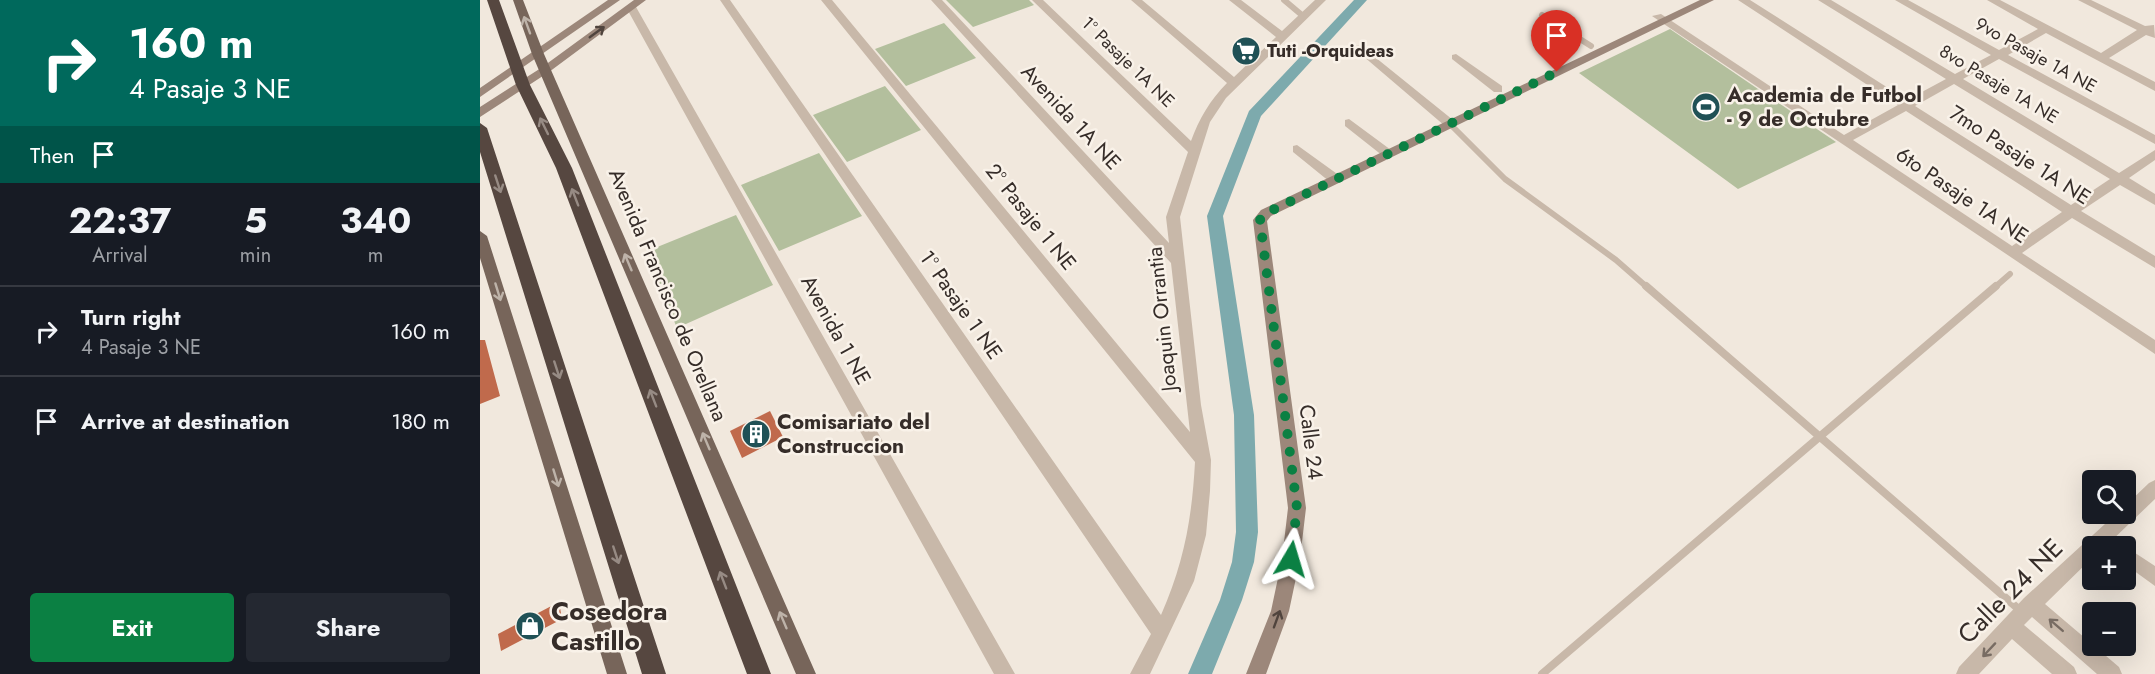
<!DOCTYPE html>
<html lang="en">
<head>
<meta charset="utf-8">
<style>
  body { margin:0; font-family:Jost,sans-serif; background:#242831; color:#f1f3f6; height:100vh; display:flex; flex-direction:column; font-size:22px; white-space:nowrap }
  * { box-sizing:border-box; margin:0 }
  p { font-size:20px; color:#9ea1a6 }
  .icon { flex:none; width:33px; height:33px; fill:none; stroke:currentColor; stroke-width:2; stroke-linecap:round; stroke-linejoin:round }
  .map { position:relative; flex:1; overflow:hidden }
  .panel { display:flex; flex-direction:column; background:#171b24; width:480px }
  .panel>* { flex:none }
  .guide { background:#00695c; color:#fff; overflow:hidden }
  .tools { position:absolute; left:1602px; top:470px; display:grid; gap:12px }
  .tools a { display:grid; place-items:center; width:54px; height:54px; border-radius:6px; background:#171b24; box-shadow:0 6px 24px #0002; font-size:30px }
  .pin { position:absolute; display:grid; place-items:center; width:51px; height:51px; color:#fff; margin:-62px -26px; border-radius:50% 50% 50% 0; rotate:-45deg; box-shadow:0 0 6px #0007 }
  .pin .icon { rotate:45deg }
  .me { position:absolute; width:66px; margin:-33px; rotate:7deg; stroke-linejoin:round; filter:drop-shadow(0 0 4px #0008) }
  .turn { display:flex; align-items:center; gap:21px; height:126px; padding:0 30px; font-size:27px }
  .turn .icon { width:78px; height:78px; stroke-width:2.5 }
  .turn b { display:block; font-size:42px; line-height:51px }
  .then { display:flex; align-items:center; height:57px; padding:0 30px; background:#0003; gap:12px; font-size:22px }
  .eta { display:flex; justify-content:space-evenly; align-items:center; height:102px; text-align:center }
  .eta b { font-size:36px; font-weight:700; line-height:42px }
  .cta { display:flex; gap:12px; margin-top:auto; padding:12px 30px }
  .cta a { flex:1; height:69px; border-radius:6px; background:#0b8043; color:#fff; font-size:24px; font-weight:700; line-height:69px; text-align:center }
  .cta a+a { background:#242831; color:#f1f3f6 }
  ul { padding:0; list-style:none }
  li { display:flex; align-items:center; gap:18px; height:90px; padding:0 30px; border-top:2px solid #363941 }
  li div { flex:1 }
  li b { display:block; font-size:22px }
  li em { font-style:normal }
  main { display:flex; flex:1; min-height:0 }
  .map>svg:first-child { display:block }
</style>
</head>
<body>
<main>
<section class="panel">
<div class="guide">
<div class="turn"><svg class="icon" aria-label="right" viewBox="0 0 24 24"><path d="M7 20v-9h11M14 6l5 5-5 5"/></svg><div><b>160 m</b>4 Pasaje 3 NE</div></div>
<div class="then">Then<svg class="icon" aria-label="arrive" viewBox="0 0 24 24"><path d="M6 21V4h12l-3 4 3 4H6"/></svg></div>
</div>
<div class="eta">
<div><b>22:37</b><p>Arrival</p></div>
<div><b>5</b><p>min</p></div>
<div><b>340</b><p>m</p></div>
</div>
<ul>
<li><svg class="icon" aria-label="right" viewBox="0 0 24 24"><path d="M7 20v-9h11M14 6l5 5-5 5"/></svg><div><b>Turn right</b><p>4 Pasaje 3 NE</p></div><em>160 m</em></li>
<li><svg class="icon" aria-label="arrive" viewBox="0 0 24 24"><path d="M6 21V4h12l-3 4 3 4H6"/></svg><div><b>Arrive at destination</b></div><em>180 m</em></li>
</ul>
<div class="cta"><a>Exit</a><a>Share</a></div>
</section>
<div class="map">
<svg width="1675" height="674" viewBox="0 0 1675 674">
  <rect width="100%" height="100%" fill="#f1e8dd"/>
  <!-- green -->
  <path fill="#b3bf9d" d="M 466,0 L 549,0 L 554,5 L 493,27 Z
    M 464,23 L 496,58 L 426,86 L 395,49 Z
    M 1190,29 L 1356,142 L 1258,189 L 1099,73 Z
    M 405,86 L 441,130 L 367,162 L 333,115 Z
    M 339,153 L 382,216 L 299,251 L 261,185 Z
    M 256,215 L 293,285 L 197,328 L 165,252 Z"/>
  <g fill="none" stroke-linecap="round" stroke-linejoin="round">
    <!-- canal -->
    <path fill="#7daaad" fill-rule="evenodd" d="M 874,0 L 887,0 L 781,116 L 743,216 L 774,415 L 778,532 L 774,562 L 762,600 L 732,674 L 708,674 L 740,600 L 752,562 L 756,532 L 754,415 L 727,216 L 769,111 Z"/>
  </g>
  <!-- building -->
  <path fill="#c06a4c" d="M 0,340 L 5,340 L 20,396 L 0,404 Z
    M 290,411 L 303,437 L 262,458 L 250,431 Z
    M 79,602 L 82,619 L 21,651 L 18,634 Z"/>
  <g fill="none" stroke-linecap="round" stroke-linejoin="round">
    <!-- lane-far1 -->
    <path stroke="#c8b8a9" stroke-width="6" d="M 804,0 L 823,16
      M 1062,15 L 1111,46
      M 969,123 L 1025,179 L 1136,260 L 1168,288
      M 1514,288 L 1530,274"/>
    <!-- lane -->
    <path stroke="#c8b8a9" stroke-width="8" d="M 1166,286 L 1542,612
      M 1062,674 L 1516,286"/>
    <!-- street -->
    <path fill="#c8b8a9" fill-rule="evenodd" d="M 240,0 L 250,0 L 681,615 C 704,563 712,518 715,462 L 341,0 L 352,0 L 710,432 L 691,263 L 451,0 L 462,0 L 689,243 L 686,217 L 708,152 L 552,0 L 563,0 L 711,141 C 719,119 730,100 747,83 L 651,0 L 662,0 L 754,77 L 796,37 L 749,0 L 761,0 L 802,31 L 835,0 L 846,0 L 746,98 L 730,122 L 700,217 L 721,405 L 731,460 L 730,491 L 726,535 L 714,581 L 670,674 L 650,674 L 671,634 Z
      M 1258,0 L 1270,0 L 1427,100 L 1466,79 L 1338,0 L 1351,0 L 1475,74 L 1511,55 L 1415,0 L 1428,0 L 1519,50 L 1558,29 L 1507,0 L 1520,0 L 1621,53 L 1657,30 L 1598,0 L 1611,0 L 1665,26 L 1674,25 L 1675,38 L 1666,35 L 1629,58 L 1675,82 L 1675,91 L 1566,33 L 1528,55 L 1675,135 L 1675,144 L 1519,59 L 1483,79 L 1639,173 L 1675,150 L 1675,160 L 1649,178 L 1675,194 L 1675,205 L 1640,185 L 1601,211 L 1675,256 L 1675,268 L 1592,218 L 1542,253 L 1675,340 L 1675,354 L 1172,16 L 1181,14 L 1364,135 L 1418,105 ZM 1474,84 L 1630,179 L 1591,205 L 1435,106 ZM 1426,111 L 1582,212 L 1532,246 L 1373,140 Z
      M 151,4 L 156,7 L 535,674 L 514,674 L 146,7 Z
      M 880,45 L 973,120 L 973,126 L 965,126 L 876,50 L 876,46 Z
      M 976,54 L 1022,86 L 1022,92 L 1014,92 L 972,59 L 972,55 Z
      M 869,119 L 911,150 L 911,156 L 903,156 L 865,126 L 865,120 Z
      M 817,145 L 860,176 L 861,179 L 860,182 L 850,182 L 813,152 L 813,146 Z
      M 1675,480 L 1675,499 L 1626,546 L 1612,546 L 1612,558 L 1565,604 L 1639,667 L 1642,674 L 1617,674 L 1552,617 L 1544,625 L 1594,667 L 1597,674 L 1572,674 L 1532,639 L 1499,674 L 1476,674 L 1479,667 L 1544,598 L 1637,513 L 1646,513 L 1646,505 L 1669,483 Z
      M 1646,547 L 1675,566 L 1675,586 L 1646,565 Z"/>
    <!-- secondary -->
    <path fill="#9c877a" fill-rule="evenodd" d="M 128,0 L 140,0 L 0,97 L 0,88 Z
      M 154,0 L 166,0 L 69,72 L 0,117 L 0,107 L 61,68 Z
      M 1220,0 L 1234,0 L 791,216 L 787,221 L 826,508 L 820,559 L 809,611 L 786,674 L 766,674 L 791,611 L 802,559 L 808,508 L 773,220 L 781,210 Z"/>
    <!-- primary -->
    <path fill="#77655a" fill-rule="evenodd" d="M 33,0 L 43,0 L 64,54 L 336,674 L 316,674 L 52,54 Z
      M 0,231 L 7,236 L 147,674 L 127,674 L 0,258 Z"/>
    <!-- highway -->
    <path fill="#564740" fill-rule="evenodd" d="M 7,0 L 19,0 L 50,85 L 92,168 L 291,674 L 267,674 L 76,168 L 36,85 Z
      M 0,123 L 7,128 L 186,674 L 162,674 L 0,152 Z"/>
  </g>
  <!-- one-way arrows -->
  <defs><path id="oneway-shaft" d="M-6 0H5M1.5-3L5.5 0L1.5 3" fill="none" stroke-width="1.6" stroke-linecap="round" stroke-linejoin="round" transform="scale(1.5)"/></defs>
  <g stroke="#beb3a9">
    <use href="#oneway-shaft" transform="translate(47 25) rotate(-110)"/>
    <use href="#oneway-shaft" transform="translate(148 262) rotate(-113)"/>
    <use href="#oneway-shaft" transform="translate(18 292) rotate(73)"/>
    <use href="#oneway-shaft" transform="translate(226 441) rotate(-113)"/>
    <use href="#oneway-shaft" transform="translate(76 478) rotate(73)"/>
    <use href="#oneway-shaft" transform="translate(303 620) rotate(-113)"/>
  </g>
  <g stroke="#50443d">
    <use href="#oneway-shaft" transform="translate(117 32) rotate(-36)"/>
    <use href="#oneway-shaft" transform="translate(797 619) rotate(-70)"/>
  </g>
  <g stroke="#978b84">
    <use href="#oneway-shaft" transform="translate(64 126) rotate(-116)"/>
    <use href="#oneway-shaft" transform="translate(18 184) rotate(72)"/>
    <use href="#oneway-shaft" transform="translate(95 197) rotate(-111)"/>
    <use href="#oneway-shaft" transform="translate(77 370) rotate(72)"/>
    <use href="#oneway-shaft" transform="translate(173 398) rotate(-111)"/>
    <use href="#oneway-shaft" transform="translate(136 555) rotate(72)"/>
    <use href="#oneway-shaft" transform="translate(243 580) rotate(-111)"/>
  </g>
  <g stroke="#786c63">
    <use href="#oneway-shaft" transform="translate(1576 625) rotate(-139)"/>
    <use href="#oneway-shaft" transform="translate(1509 650) rotate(133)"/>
  </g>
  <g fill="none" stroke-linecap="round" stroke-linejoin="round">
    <!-- route -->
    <path stroke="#0b8043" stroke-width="10" stroke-dasharray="0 18" d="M 811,559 L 817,508 L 780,220 L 786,213 L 803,205 L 1077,72"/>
  </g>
  <!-- icons -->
  <defs>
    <g id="supermarket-disc" transform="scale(1.5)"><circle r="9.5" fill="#205156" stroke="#f9f2e9"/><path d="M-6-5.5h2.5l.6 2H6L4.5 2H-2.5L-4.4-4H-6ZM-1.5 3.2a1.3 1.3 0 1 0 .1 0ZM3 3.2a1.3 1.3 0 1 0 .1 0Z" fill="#fff"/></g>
    <g id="stadium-disc" transform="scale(1.5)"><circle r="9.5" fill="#205156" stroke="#f9f2e9"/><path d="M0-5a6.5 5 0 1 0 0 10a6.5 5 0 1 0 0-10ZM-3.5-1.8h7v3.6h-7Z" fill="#fff"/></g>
    <g id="building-disc" transform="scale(1.5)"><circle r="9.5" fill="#205156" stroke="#f9f2e9"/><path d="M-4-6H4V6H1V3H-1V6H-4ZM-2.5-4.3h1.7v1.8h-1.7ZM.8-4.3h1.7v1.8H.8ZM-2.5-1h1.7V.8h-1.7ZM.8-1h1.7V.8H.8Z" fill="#fff"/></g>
    <g id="shop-disc" transform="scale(1.5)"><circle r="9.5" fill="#205156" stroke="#f9f2e9"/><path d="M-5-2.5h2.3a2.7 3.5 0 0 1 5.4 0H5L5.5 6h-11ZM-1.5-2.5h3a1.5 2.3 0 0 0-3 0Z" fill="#fff"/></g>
  </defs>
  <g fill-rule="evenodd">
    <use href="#supermarket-disc" x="766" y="51"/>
    <use href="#stadium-disc" x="1226" y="107"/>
    <use href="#building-disc" x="276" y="434"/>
    <use href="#shop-disc" x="50" y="626"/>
  </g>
  <g text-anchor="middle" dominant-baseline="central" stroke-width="5" stroke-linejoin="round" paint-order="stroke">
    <!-- far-poi labels -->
    <g font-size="18" font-weight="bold" fill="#362d29" stroke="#f9f2e9" text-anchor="start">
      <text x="787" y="51">Tuti -Orquideas</text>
    </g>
    <!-- far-street labels -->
    <g font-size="18" fill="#362d29" stroke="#f9f2e9">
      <text transform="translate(1556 55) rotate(29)">9vo Pasaje 1A NE</text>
      <text transform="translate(648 62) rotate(44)">1° Pasaje 1A NE</text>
      <text transform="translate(1519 84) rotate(31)">8vo Pasaje 1A NE</text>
    </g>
    <!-- poi labels -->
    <g font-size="21" font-weight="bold" fill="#362d29" stroke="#f9f2e9" text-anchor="start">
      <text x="1247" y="95">Academia de Futbol<tspan x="1247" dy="24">- 9 de Octubre</tspan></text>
      <text x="297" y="422">Comisariato del<tspan x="297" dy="24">Construccion</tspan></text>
    </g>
    <!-- street labels -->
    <g font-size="21" fill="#362d29" stroke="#f9f2e9">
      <text transform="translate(591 117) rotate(47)">Avenida 1A NE</text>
      <text transform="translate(1540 155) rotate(33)">7mo Pasaje 1A NE</text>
      <text transform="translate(1482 195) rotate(34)">6to Pasaje 1A NE</text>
      <text transform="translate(551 217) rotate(51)">2° Pasaje 1 NE</text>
      <text transform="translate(188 295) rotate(67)">Avenida Francisco de Orellana</text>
      <text transform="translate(481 305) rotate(55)">1° Pasaje 1 NE</text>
      <text transform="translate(682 319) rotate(-96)">Joaquin Orrantia</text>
      <text transform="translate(356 330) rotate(61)">Avenida 1 NE</text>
      <text transform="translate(831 442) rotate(83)">Calle 24</text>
    </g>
    <!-- near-street labels -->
    <g font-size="26" fill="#362d29" stroke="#f9f2e9">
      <text transform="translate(1530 591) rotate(-45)">Calle 24 NE</text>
    </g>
    <!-- near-poi labels -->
    <g font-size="26" font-weight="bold" fill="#362d29" stroke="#f9f2e9" text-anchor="start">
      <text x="71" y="611">Cosedora<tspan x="71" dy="30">Castillo</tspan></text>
    </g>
  </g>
</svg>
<div class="tools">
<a><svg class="icon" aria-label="search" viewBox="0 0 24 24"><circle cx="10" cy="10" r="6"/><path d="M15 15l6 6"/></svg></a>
<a>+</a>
<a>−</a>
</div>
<div class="pin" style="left:1077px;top:72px;background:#d93025"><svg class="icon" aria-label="arrive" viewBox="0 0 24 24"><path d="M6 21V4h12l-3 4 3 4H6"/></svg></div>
<svg class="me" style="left:811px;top:559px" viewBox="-20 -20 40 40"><path d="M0-17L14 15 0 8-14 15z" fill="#0b8043" stroke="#fff" stroke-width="4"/></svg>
</div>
</main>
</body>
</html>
